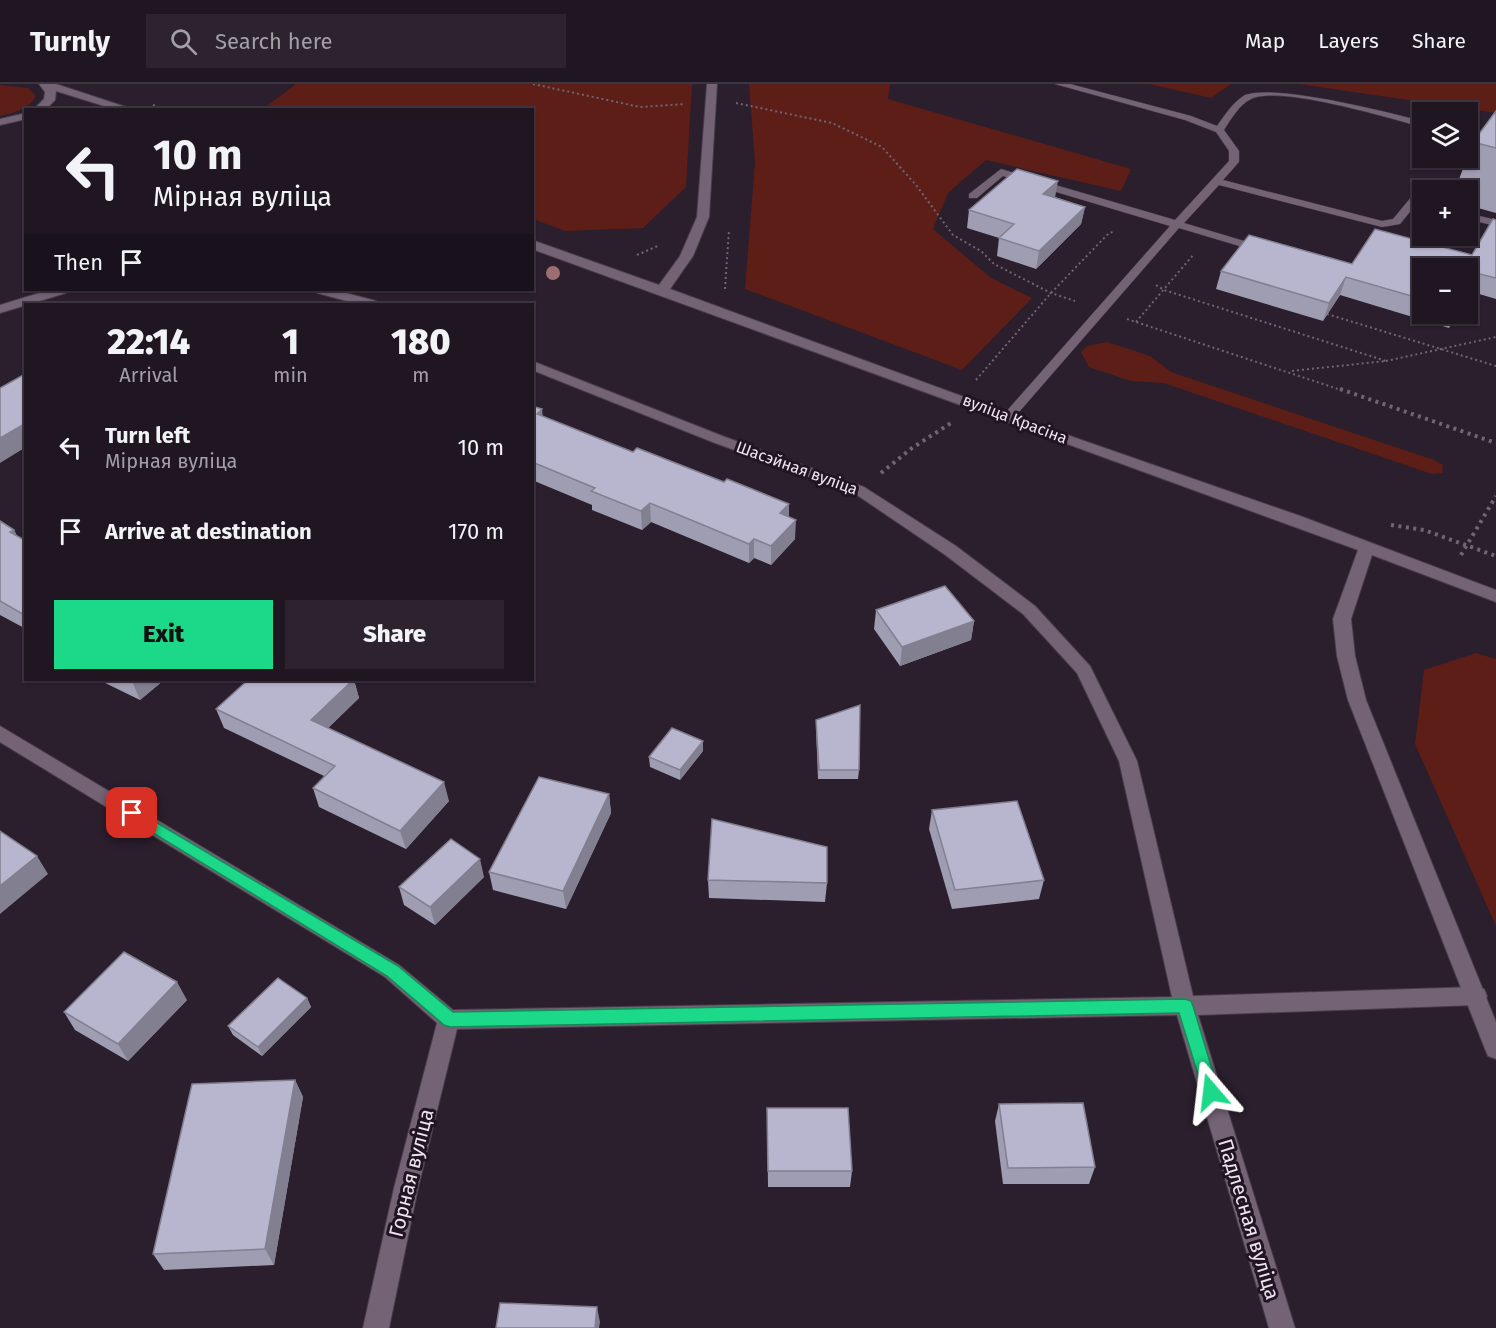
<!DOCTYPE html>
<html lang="en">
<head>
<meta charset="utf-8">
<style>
  body { margin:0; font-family:"Fira Sans",sans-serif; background:#2d232f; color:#f1f3f6; height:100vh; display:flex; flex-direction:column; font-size:22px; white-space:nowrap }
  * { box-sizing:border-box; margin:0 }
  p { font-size:20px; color:#a29fa5 }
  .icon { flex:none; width:33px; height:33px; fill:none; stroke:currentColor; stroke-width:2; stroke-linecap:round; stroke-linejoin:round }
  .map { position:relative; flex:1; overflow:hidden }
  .side { position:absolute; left:24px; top:219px; width:510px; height:378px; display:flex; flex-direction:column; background:#201622; border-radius:0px; box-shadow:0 2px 4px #0004,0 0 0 2px #3d3540 }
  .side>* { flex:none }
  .hud { position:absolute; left:24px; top:24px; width:510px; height:183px; border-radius:0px; box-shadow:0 2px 4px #0004,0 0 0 2px #3d3540; background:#201622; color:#f1f3f6; overflow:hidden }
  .fabs { position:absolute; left:1412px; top:18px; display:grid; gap:12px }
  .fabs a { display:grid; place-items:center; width:66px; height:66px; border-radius:0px; background:#201622; box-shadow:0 2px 4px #0004,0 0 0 2px #3d3540; font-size:30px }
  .pin { position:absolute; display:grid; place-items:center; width:51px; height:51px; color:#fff; margin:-26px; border-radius:12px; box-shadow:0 3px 9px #0006 }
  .me { position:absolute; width:66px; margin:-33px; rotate:343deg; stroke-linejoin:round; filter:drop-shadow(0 0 4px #0008) }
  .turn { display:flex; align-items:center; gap:21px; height:126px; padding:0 30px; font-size:27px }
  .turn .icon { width:78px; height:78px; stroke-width:2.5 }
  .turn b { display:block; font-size:42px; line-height:51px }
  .then { display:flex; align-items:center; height:57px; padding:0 30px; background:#0003; gap:12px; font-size:22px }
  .eta { display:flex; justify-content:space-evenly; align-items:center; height:102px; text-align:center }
  .eta b { font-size:36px; font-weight:800; line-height:42px }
  .primary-button { display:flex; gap:12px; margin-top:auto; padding:12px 30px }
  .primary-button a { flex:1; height:69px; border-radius:0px; background:#1bd988; color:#111; font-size:24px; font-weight:800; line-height:69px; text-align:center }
  .primary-button a+a { background:#2d232f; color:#f1f3f6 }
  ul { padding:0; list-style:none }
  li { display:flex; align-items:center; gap:18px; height:84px; padding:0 30px }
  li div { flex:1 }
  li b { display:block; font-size:22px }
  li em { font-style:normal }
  header { display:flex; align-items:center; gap:36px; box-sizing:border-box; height:84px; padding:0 30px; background:#201622; border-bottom:2px solid #3d3540 }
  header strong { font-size:28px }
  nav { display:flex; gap:33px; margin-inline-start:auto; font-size:21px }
  .search { width:420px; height:54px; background:#2d232f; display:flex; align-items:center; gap:15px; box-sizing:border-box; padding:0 21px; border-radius:0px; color:#a29fa5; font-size:22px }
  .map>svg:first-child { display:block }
</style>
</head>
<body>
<header>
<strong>Turnly</strong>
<div class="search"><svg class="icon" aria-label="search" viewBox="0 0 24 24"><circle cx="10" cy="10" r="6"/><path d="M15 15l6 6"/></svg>Search here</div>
<nav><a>Map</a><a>Layers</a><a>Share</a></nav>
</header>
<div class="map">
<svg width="1496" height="1244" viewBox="0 0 1496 1244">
  <rect width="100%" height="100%" fill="#2b1e2d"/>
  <!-- green -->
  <path fill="#5d1e18" d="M 296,0 L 692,0 L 686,103 L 643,144 L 565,147 L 533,135 L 532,26 L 263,25 Z
    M 749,0 L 890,0 L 888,15 L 1131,85 L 1121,107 L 986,76 L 948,109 L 933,145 L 991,194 L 1032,214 L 962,286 L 745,205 L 755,78 Z
    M 1149,0 L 1231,0 L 1211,14 Z
    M 1299,0 L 1496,0 L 1496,29 Z
    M 0,1 L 28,4 L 36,12 C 29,25 14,29 0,32 Z
    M 1107,258 L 1150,272 L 1171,288 L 1434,376 L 1443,381 L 1442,389 L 1432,390 L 1164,299 L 1131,297 L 1089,283 L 1081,268 L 1087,262 Z
    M 1476,569 L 1496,575 L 1496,842 L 1415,660 L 1424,586 Z"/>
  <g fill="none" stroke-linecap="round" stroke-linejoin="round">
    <!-- lane casing -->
    <g stroke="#483c4a" stroke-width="1">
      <path id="lane" d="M 1055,0 L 1070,0 L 1191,32 L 1217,42 C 1225,31 1233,18 1245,11 C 1278,0 1385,28 1422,37 L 1422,43 C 1388,34 1280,1 1251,15 C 1239,21 1231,35 1224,46 L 1239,67 L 1239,78 L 1223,96 L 1382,137 L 1393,135 L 1418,105 L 1427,106 L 1422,106 L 1422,113 L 1400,140 L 1382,143 L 1219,101 L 1184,139 L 1264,163 L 1264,167 L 1256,167 L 1179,144 L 1012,336 L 1004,336 L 1004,330 L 1170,142 L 1003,92 L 977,114 L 969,114 L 969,110 L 1001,85 L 1175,136 L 1229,77 L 1229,67 L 1216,48 L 1185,36 Z
        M 1467,129 L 1496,136 L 1496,142 L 1467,135 Z"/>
    </g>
    <!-- street casing -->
    <g stroke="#483c4a" stroke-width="2">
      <path id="street" d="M 49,206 L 68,206 L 66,209 L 0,229 L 0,221 Z
        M 316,206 L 335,206 L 376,217 L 378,220 L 358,220 L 317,209 Z
        M 532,277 L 725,353 L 864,403 L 956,462 L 1035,522 L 1090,582 L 1137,677 L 1193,912 L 1476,903 L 1484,905 L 1487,912 L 1484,919 L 1476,921 L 1198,931 L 1295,1244 L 1269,1244 L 1177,931 L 457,945 L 418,1104 L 389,1244 L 363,1244 L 394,1104 L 437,939 L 385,893 L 0,658 L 0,642 L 399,881 L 453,926 L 1172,913 L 1119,677 L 1077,589 L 1023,530 L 944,470 L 854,409 L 715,359 L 532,286 Z"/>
    </g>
    <!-- secondary casing -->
    <g stroke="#483c4a" stroke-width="2">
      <path id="secondary" d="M 39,0 L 56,0 L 135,26 L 117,26 L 56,7 L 55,16 L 45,26 L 33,26 L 44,15 L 45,8 Z
        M 707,0 L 717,0 L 709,133 L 693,172 L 670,205 L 1073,353 L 1303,433 L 1496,506 L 1496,518 L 1372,471 L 1351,535 L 1355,572 L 1366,616 L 1496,938 L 1496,975 L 1488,972 L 1485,965 L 1348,616 L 1337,572 L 1333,535 L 1358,466 L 532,165 L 532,156 L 659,201 L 680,172 L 697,133 Z
        M 26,29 L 26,35 L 0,41 L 0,35 Z"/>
    </g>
    <!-- path-far1 -->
    <path stroke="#716573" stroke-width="2" stroke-dasharray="2 3" stroke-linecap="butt" d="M 533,0 L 640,23 L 685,20
      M 736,19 L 832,39 L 882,63 L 916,101 L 953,151 L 981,167 L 994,180 L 1051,209 L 1075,217
      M 153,21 L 166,26
      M 637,171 L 660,161
      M 1156,201 L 1164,206 L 1386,277 L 1291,287
      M 725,205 L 729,146
      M 1327,230 L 1496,282
      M 1127,235 L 1344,307
      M 1136,238 L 1194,170
      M 1386,277 L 1496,253
      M 976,296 L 1051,209 L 1109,149 L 1113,148"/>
    <!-- path -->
    <path stroke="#716573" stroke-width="4" stroke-dasharray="3 4.5" stroke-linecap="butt" d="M 1340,305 L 1496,359
      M 881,389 L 912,364 L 951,339
      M 1391,441 L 1424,446 L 1496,472
      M 1461,471 L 1496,412"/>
    <!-- lane -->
    <use href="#lane" fill="#736375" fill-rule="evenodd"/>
    <!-- street -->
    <use href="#street" fill="#736375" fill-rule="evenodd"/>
    <!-- secondary -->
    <use href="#secondary" fill="#736375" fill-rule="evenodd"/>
  </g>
  <!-- trees -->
  <circle fill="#9c6e6f" cx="553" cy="189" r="7"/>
  <!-- wall -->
  <path fill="#9e9db1" d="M 1496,27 L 1496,129 L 1467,121 L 1467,106 L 1455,106 L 1473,58 Z
    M 1055,113 L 1085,123 L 1081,140 L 1036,185 L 997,172 L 999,154 L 967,144 L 969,126 Z
    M 1496,136 L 1496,215 L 1469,207 L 1467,211 L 1467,184 L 1422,184 L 1422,230 L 1457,230 L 1449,244 L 1340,211 L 1323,237 L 1216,205 L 1221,187 L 1352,180 L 1472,171 Z
    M 532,322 L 542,332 L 789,433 L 795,455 L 771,481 L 754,474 L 749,479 L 651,438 L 642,446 L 592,426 L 592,421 L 532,396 Z
    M 0,437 L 14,446 L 17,452 L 26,457 L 26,545 L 0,531 Z
    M 876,526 L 974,537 L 971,556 L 900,582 L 874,545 Z
    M 99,596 L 164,596 L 140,616 Z
    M 248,596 L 354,596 L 359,614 L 328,644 L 449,717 L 406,765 L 319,723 L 313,704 L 324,692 L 224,644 L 216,625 Z
    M 816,636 L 859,686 L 858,695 L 818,695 L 816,645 Z
    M 703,657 L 703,667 L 680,696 L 650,683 L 649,673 Z
    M 609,710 L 611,729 L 566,825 L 493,806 L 489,788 Z
    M 932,726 L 1044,796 L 1039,815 L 952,825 L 929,745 Z
    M 484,793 L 435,841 L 404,821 L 399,803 Z
    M 708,796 L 827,799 L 825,818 L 709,814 Z
    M 307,914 L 311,923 L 262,972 L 233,951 L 228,942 Z
    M 187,916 L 128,977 L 75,946 L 64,928 Z
    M 295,996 L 303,1013 L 274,1181 L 164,1186 L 153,1170 Z
    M 999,1020 L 1095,1083 L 1089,1100 L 1003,1100 L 995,1037 Z
    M 767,1024 L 852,1087 L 850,1103 L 768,1103 Z"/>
  <!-- shaded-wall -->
  <path fill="#817f90" d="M 1058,97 L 1055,114 L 1043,110 Z
    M 1085,123 L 1081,140 L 1036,185 L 1039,167 Z
    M 1476,189 L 1469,207 L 1467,211 L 1467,206 Z
    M 1346,193 L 1340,211 L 1323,237 L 1329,219 Z
    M 1455,230 L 1457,230 L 1449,244 Z
    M 542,325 L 544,344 L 537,330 Z
    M 26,339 L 26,363 L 0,379 L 0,354 Z
    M 650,419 L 651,438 L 642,446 L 641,427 Z
    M 789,420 L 789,439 L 780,429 Z
    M 796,436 L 795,455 L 771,481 L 771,462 Z
    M 14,446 L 23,465 L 10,448 Z
    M 754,455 L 754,474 L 749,479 L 749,460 Z
    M 974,537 L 971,556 L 900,582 L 902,563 Z
    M 133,596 L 164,596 L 140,616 L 132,597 Z
    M 353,596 L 354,596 L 359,614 L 317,655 L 311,636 Z
    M 703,657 L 703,667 L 680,696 L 680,686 Z
    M 444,698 L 449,717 L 406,765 L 400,747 Z
    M 609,710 L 611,729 L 566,825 L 563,807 Z
    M 37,772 L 48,790 L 0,830 L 0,802 Z
    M 480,775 L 484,793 L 435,841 L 430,823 Z
    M 177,898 L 187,916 L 128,977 L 118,960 Z
    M 307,914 L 311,923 L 262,972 L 258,963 Z
    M 295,996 L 303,1013 L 274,1181 L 265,1165 Z
    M 597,1223 L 600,1238 L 599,1244 L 595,1244 Z"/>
  <!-- building -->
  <path fill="#b8b6ce" stroke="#817f90" stroke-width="1.5" d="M 1496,27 L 1496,64 L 1473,58 Z
    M 1017,85 L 1058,97 L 1043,110 L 1085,123 L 1039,167 L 999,154 L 1014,140 L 969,126 Z
    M 1493,135 L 1496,136 L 1496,194 L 1476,189 L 1467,206 L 1467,184 L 1422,184 L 1422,215 L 1346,193 L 1329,219 L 1221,187 L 1249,151 L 1352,180 L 1375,145 L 1472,171 Z
    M 25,290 L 26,339 L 0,354 L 0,304 Z
    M 532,322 L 542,325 L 537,330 L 633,368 L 637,364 L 724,398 L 727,395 L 789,420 L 780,429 L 796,436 L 771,462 L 754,455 L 749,460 L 650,419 L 641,427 L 591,407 L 595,404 L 532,378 Z
    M 0,437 L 14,446 L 10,448 L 26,457 L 26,532 L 0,517 Z
    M 945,502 L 974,537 L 902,563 L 876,526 Z
    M 248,596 L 353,596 L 311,636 L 444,698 L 400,747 L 313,704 L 335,682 L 216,625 Z
    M 860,621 L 859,686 L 819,686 L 816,636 Z
    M 672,644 L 703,657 L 680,686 L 649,673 Z
    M 539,693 L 609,710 L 563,807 L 489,788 Z
    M 1017,717 L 1044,796 L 955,806 L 932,726 Z
    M 712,735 L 827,763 L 827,799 L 708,796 Z
    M 0,747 L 37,772 L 0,802 Z
    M 451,755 L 480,775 L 430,823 L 399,803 Z
    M 124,868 L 177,898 L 118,960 L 64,928 Z
    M 278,894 L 307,914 L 258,963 L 228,942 Z
    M 295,996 L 265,1165 L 153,1170 L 192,1000 Z
    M 1083,1019 L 1095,1083 L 1008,1084 L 999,1020 Z
    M 767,1024 L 848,1024 L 852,1087 L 768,1087 Z
    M 500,1219 L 597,1223 L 595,1244 L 496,1244 Z"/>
  <!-- route -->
  <path fill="#1bd988" stroke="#128d58" stroke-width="1.5" d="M 132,724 L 398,882 L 453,928 L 1185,915 L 1191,917 L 1193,922 L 1219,1008 L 1217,1013 L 1211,1016 L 1205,1013 L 1179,929 L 450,943 L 444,941 L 387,892 L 127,733 L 124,729 L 127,725 Z"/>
  <g text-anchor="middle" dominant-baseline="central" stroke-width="6" stroke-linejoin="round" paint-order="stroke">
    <!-- street labels -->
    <g font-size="16" fill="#efe5f0" stroke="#211423">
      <text transform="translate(1015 335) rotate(21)">вуліца Красіна</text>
      <text transform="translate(797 384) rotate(20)">Шасэйная вуліца</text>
    </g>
    <!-- near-street labels -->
    <g font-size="20" fill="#efe5f0" stroke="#211423">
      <text transform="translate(411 1089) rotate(-76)">Горная вуліца</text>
      <text transform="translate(1249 1135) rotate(73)">Падлесная вуліца</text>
    </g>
  </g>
</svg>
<div class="fabs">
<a><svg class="icon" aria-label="layers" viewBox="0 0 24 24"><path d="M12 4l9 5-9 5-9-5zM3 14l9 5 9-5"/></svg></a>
<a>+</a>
<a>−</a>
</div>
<div class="pin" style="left:132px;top:729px;background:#d93025"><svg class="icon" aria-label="arrive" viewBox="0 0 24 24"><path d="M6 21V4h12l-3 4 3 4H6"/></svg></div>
<svg class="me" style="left:1211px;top:1008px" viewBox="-20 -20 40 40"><path d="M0-17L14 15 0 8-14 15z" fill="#1bd988" stroke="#fff" stroke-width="4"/></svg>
<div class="hud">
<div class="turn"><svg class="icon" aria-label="left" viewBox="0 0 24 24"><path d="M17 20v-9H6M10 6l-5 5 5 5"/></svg><div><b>10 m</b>Мірная вуліца</div></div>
<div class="then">Then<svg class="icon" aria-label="arrive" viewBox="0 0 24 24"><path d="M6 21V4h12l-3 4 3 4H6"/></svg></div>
</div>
<section class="side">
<div class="eta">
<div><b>22:14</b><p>Arrival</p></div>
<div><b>1</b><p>min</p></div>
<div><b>180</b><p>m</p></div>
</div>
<ul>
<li><svg class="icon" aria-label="left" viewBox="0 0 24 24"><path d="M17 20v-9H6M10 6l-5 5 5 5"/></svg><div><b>Turn left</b><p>Мірная вуліца</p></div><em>10 m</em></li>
<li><svg class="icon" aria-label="arrive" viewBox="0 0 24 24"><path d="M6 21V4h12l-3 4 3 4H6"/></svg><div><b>Arrive at destination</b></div><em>170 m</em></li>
</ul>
<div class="primary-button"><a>Exit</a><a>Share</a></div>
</section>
</div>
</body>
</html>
